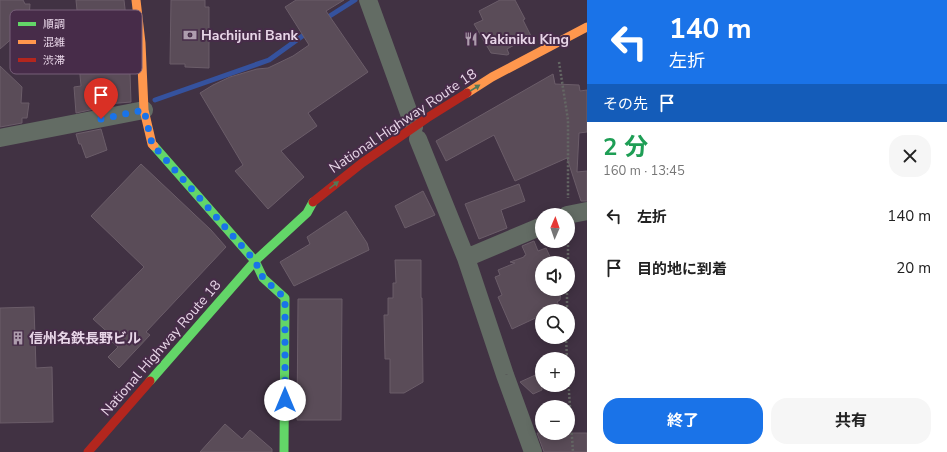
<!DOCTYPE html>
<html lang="ja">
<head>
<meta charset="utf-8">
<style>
  body { margin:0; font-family:"Nunito Sans","Noto Sans JP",sans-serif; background:#f6f6f6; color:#222; height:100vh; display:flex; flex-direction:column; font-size:15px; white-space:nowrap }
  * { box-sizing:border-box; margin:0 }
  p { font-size:13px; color:#767676 }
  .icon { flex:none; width:22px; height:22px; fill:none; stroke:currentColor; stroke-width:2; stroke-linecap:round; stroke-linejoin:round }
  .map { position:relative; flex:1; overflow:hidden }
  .sheet { display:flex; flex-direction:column; background:#fff; width:360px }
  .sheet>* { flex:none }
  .top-card { background:#1a73e8; color:#fff; overflow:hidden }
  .needle { width:26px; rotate:2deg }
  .buttons { position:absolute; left:535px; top:208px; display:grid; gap:8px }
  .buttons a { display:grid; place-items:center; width:40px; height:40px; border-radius:50%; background:#fff; box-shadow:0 2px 10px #0003; font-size:20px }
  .pin { position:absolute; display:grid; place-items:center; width:34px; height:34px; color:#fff; margin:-41px -17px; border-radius:50% 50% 50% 0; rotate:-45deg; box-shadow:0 0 4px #0007 }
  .pin .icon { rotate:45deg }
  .me { position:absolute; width:44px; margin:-22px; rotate:0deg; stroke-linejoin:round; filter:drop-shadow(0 0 3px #0008) }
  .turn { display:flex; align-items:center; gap:14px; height:84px; padding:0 16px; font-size:18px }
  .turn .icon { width:52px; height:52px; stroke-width:2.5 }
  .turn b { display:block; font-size:28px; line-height:34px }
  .then { display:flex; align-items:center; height:38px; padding:0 16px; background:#0003; gap:8px; font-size:15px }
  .round { display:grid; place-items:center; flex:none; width:42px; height:42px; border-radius:16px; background:#f6f6f6 }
  .headline { display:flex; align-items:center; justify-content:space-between; height:68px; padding:0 16px }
  h1 { font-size:24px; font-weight:700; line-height:30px; color:#1e9e55 }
  .action { display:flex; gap:8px; margin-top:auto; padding:8px 16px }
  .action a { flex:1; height:46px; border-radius:16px; background:#1a73e8; color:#fff; font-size:16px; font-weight:700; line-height:46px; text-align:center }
  .action a+a { background:#f6f6f6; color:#222 }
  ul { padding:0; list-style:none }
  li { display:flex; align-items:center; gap:12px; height:52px; padding:0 16px }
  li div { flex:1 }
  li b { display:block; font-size:15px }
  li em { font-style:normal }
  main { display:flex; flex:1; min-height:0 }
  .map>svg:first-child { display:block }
</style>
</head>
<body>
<main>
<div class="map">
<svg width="587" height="452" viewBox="0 0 587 452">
  <rect width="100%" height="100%" fill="#413243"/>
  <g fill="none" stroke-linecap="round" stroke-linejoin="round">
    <!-- stream -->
    <path stroke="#35529e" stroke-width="5" d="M 325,19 L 355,0
      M 155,100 L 269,60 L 308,32"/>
  </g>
  <!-- building -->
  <path fill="#5a4c58" stroke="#6b5d69" d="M 0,0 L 23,0 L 25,4 L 30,4 L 29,18 L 24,18 L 24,28 L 0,49 Z
    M 76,0 L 124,0 L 129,44 L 131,102 L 107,104 L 108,106 L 76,113 L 74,87 L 81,86 L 76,31 L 79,31 Z
    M 171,0 L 205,0 L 205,7 L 209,7 L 209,68 L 185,67 L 185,64 L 170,64 Z
    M 296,0 L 344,0 L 326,11 L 368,72 L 308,113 L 317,126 L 281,151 L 304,177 L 268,209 L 235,171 L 243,165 L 200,93 L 213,85 L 230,77 L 257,69 L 268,68 L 293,56 L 309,45 L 285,7 Z
    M 500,0 L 515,0 L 525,19 L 523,20 L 531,36 L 507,49 L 509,54 L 507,55 L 491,53 L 474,24 L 483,20 L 479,11 Z
    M 0,66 L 22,87 L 21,103 L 29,103 L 27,118 L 22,118 L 22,123 L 0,127 Z
    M 553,74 L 555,84 L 579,85 L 580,91 L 587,90 L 587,132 L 579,133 L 577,172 L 587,171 L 587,201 L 581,201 L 567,158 L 515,181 L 494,135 L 446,161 L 436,141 Z
    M 101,129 L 107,150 L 86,158 L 81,144 L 79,144 L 76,134 Z
    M 141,164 L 211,230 L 226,247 L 146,332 L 150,335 L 119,368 L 108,357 L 118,347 L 110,340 L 113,337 L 93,319 L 144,267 L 91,216 Z
    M 519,184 L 525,201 L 501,210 L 507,228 L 479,239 L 465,204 Z
    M 423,191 L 435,215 L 405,228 L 395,206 Z
    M 346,211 L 367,243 L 369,250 L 294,286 L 280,262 L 310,244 L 307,237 Z
    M 534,241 L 538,251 L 546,248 L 553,263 L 542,263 L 542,289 L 561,290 L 560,300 L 557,302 L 560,307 L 551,311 L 542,311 L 542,315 L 512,329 L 498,297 L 502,295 L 495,277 L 500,275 L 498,270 L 515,263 L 510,262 L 524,257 L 524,256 L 526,255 L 522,246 Z
    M 395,260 L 421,260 L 421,298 L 422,298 L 423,382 L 404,393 L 390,393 L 390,359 L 385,359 L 384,315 L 388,315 L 388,298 L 393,298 L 393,283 L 396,283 Z
    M 298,299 L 342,299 L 341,420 L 297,420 Z
    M 34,307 L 36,368 L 52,367 L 53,422 L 0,423 L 0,308 Z
    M 542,372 L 542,390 L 533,394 L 520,382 Z
    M 225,424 L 242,439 L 250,430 L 272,449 L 272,452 L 200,452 Z
    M 537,433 L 587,433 L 587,452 L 544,452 Z"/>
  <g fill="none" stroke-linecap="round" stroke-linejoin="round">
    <!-- path -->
    <path stroke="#646764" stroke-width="2.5" stroke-dasharray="2 2" stroke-linecap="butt" d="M 559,62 L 568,120 L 568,198
      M 568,263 L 568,231
      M 567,311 L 567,289
      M 566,337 L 567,359
      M 568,377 L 573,452"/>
    <!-- street -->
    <path stroke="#636c64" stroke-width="18" d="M 368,0 L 414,127
      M 0,138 L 144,110
      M 418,139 L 466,258 L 505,375 L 533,452
      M 567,215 L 587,211
      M 466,258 L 542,226"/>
    <!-- fast -->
    <path stroke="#63d668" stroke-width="9" d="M 154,146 L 255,261 L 263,278 L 285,298 L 284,452
      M 150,381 L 255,261 L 307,213 L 313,202"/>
    <!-- slow -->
    <path stroke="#ff974d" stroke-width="9" d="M 136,0 L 141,43 L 144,110 L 152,144 L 154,146
      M 467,93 L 492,77 L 587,27"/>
    <!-- jam -->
    <path stroke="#b3261e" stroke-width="9" d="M 313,202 L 362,163 L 427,118 L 467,93
      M 88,452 L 150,381"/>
  </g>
  <!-- one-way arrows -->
  <defs><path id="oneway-solid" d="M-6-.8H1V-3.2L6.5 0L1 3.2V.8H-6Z"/></defs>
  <g fill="#547857">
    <use href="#oneway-solid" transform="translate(475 88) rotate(-32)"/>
    <use href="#oneway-solid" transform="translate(334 185) rotate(-38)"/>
  </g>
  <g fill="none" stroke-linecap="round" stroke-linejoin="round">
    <!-- route -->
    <path stroke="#1a73e8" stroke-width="7" stroke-dasharray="0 12.6" d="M 101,119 L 144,110 L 152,144 L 255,261 L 263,278 L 285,298 L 285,400"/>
  </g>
  <!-- icons -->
  <defs>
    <g id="bank-bare" transform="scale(1.08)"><path d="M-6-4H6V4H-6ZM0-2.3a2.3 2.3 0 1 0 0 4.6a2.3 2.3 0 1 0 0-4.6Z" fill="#ae9dae" stroke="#472c49" stroke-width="2.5" paint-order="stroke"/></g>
    <g id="restaurant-bare" transform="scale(1.08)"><path d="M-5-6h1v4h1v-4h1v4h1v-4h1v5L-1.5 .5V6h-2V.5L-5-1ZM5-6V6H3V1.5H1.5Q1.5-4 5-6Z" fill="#ae9dae" stroke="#472c49" stroke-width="2.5" paint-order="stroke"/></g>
    <g id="building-bare" transform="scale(1.08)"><path d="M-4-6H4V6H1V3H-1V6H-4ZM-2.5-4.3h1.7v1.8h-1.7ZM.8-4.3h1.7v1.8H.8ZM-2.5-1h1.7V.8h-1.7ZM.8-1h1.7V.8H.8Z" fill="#ae9dae" stroke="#472c49" stroke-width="2.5" paint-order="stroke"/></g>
  </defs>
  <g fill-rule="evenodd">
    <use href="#bank-bare" x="190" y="35"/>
    <use href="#restaurant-bare" x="471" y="39"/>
    <use href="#building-bare" x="18" y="338"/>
  </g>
  <g text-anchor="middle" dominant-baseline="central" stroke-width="4" stroke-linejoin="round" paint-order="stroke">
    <!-- poi labels -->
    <g font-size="14" font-weight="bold" fill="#e8d6e8" stroke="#472c49" text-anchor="start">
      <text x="201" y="35">Hachijuni Bank</text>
      <text x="482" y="39">Yakiniku King</text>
      <text x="29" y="338">信州名鉄長野ビル</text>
    </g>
    <!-- street labels -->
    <g font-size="14" fill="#e8d6e8" stroke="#472c49">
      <text transform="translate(403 121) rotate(-34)">National Highway Route 18</text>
      <text transform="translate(161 348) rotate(-49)">National Highway Route 18</text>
    </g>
  </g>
  <!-- legend -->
  <rect x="10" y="10" width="132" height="64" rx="6" fill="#472c49" stroke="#775f79" stroke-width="1"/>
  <rect x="18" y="22" width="18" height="4" fill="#63d668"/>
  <rect x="18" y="40" width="18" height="4" fill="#ff974d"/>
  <rect x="18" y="58" width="18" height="4" fill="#b3261e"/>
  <g font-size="11" fill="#e8d6e8">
    <text x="43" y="28">順調</text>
    <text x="43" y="46">混雑</text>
    <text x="43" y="64">渋滞</text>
  </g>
</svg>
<div class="buttons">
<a><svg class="needle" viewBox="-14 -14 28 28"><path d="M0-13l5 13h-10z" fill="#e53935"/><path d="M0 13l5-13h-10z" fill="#767676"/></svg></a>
<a><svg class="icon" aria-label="sound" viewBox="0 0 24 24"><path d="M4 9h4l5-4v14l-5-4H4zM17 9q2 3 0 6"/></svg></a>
<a><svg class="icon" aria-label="search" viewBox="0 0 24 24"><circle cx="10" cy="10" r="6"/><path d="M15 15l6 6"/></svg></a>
<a>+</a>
<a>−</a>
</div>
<div class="pin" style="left:101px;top:119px;background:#d93025"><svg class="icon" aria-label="arrive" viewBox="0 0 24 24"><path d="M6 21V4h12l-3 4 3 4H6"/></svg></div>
<svg class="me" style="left:285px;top:400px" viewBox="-20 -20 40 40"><circle r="19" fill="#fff"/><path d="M0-13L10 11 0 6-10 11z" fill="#1a73e8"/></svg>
</div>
<section class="sheet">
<div class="top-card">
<div class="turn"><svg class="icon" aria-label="left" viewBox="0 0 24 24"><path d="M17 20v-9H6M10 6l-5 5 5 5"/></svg><div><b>140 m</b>左折</div></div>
<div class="then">その先<svg class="icon" aria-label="arrive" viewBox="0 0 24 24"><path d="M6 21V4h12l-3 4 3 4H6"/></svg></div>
</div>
<div class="headline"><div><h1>2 分</h1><p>160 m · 13:45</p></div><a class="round"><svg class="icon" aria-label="close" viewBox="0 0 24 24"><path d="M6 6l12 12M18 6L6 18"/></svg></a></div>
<ul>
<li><svg class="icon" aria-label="left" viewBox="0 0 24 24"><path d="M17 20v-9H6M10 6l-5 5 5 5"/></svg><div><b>左折</b></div><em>140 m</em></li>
<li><svg class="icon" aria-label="arrive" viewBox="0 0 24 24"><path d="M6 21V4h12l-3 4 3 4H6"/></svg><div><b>目的地に到着</b></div><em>20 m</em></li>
</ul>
<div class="action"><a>終了</a><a>共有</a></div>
</section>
</main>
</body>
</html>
